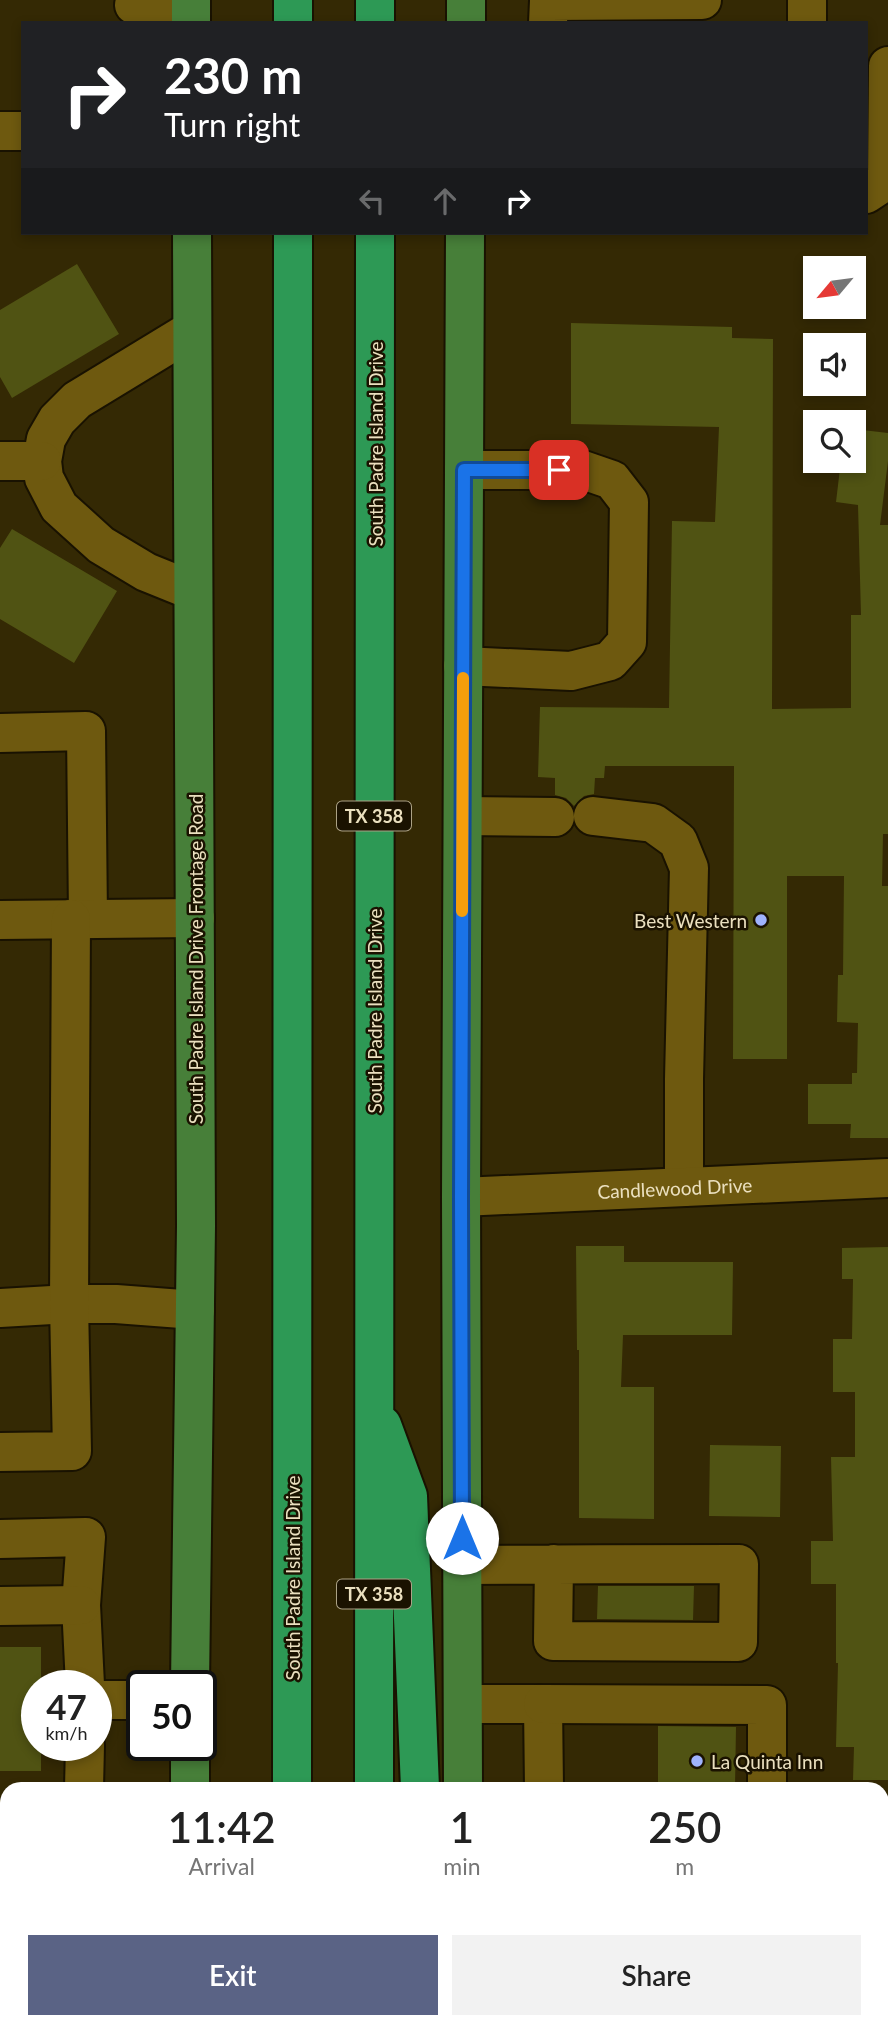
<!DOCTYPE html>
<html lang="en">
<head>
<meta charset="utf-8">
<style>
  body { margin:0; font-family:Lato,sans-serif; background:#f2f2f2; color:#222; height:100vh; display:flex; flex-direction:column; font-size:26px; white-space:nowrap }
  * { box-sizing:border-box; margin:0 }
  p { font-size:23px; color:#767676 }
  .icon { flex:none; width:38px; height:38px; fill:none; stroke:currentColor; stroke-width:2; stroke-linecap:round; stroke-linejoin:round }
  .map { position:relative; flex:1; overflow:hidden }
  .side { position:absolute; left:0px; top:1782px; width:889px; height:247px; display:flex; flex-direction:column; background:#fff; border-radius:21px 21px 0 0; box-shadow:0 4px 10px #0003 }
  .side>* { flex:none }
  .guide { position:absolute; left:21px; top:21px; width:847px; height:214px; border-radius:0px; box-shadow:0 4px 10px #0003; background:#202124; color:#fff; overflow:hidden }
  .needle { width:46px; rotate:241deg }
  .controls { position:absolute; left:803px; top:256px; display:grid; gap:14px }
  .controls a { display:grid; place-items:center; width:63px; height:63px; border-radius:0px; background:#fff; box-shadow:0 4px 10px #0003; font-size:35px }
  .speed { position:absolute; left:21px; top:1670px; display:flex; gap:14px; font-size:35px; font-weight:700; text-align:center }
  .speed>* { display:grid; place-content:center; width:91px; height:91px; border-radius:50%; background:#fff; box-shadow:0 4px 10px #0003; line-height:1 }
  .speed small { font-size:18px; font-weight:400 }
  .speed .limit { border:4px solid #111; border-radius:10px; background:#fff; color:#111 }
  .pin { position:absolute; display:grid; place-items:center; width:60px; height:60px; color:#fff; margin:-30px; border-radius:14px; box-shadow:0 4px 10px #0006 }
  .me { position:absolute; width:77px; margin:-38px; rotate:0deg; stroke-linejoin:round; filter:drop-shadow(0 0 5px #0008) }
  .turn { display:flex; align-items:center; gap:24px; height:147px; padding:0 28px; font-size:32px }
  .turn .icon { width:91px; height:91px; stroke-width:2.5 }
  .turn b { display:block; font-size:49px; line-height:60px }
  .lanes { display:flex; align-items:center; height:66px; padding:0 28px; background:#0003; justify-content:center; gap:35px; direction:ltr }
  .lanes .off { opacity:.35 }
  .eta { display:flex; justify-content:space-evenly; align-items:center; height:119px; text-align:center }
  .eta b { font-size:42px; font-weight:600; line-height:49px }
  .primary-button { display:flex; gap:14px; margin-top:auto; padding:14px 28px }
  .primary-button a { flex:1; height:80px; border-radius:0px; background:#5a6385; color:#fff; font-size:28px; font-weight:600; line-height:80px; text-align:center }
  .primary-button a+a { background:#f2f2f2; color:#222 }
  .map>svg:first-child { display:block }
</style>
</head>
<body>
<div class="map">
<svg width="888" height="2028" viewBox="0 0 888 2028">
  <rect width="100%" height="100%" fill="#342904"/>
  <!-- building -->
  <path fill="#505313" d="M 77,264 L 119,334 L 12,398 L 0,377 L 0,310 Z
    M 571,323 L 732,327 L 732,338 L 773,339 L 772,709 L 851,708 L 851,615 L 861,615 L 858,505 L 836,502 L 841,460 L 854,460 L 854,429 L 888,433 L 888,461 L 880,525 L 888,525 L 888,834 L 883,834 L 882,886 L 888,886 L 888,1138 L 850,1138 L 851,1124 L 808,1124 L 808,1084 L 852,1084 L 852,1073 L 857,1073 L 858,1023 L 837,1022 L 838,975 L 843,975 L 844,876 L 787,876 L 787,1059 L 733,1059 L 734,766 L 605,766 L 604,778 L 595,778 L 594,794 L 584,796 L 574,806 L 566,798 L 555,795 L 555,778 L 538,777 L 540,707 L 669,708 L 672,521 L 715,522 L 719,427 L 571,424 Z
    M 12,529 L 117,591 L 74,663 L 0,619 L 0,548 Z
    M 576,1246 L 624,1246 L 624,1262 L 733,1262 L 732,1335 L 623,1335 L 621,1387 L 654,1387 L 654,1519 L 579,1518 L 579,1350 L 577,1350 Z
    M 888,1247 L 888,1780 L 853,1780 L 854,1747 L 836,1747 L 838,1663 L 836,1663 L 836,1584 L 811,1584 L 811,1541 L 833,1541 L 831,1457 L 855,1457 L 855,1392 L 833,1392 L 833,1339 L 852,1339 L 853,1279 L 842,1279 L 842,1248 Z
    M 710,1445 L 781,1446 L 780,1517 L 709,1516 Z
    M 598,1586 L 694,1586 L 693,1620 L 597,1619 Z
    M 0,1647 L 41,1647 L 41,1685 L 37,1685 L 37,1745 L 41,1745 L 41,1771 L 0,1771 Z
    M 658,1726 L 736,1727 L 735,1788 L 658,1788 Z"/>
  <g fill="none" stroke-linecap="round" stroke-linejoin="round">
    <!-- minor casing -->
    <g stroke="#191201" stroke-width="42">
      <g id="minor">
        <path d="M 807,0 L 807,23"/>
        <path d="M 134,5 L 191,1"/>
        <path d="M 548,23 L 549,1 L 702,0"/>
        <path d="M 0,131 L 23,131"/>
        <path d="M 866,194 L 887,180 L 888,66"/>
        <path d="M 192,330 L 77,400 L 57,420 L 46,439 L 42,461 L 44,478 L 59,507 L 101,545 L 146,572 L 193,591"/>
        <path d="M 0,461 L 42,461"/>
        <path d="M 463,666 L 571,671 L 610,661 L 627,642 L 629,502 L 612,480 L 583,470 L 464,470"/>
        <path d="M 0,733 L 86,731 L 88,918"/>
        <path d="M 463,816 L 555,817"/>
        <path d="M 593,816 L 653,823 L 678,841 L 689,868 L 684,1079 L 684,1187"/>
        <path d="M 0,920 L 195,918"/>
        <path id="s1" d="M 461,1197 L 888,1178"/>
        <path d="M 0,1308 L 69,1304 L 116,1304 L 195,1310"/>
        <path d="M 0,1452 L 72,1451 L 69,1304 L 71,919"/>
        <path d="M 0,1539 L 86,1537 L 81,1605 L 85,1685"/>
        <path d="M 462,1565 C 554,1564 647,1564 739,1564 L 738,1642 L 553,1641 L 554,1564"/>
        <path d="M 0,1606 L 81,1605"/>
        <path d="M 96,1700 L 142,1700"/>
        <path d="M 463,1704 L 543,1704 L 544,1788"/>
        <path d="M 543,1704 L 767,1705 L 767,1788"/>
        <path d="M 84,1788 L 85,1745"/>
        <path d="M 0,1819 L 7,1819"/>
        <path d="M 0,1905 L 7,1905"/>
        <path d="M 543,2028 L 543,2021"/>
        <path d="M 611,2028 L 611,2021"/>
        <path d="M 767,2028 L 767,2021"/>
      </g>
    </g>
    <!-- major casing -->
    <g stroke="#191201" stroke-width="42">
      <path id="major" d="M 191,0 L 191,23
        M 466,23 L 466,0
        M 190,1685 L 196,1226 L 192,233
        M 190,1788 L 190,1745
        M 463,1788 L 461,1197 L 465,233
        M 464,2021 L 464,2028
        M 188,2028 L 188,2021"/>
    </g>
    <!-- highway casing -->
    <g stroke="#191201" stroke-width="42">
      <path id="highway" d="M 293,23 L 293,0
        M 375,23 L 375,0
        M 382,1425 L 408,1496 L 420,1788
        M 292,1788 L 293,233
        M 374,1788 L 375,233
        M 374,2021 L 374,2028
        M 425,2021 L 425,2028
        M 249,2028 L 249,2021
        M 292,2028 L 292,2021"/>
    </g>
    <!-- minor -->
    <use href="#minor" stroke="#6e590f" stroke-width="38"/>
    <!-- major -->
    <use href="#major" stroke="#477f39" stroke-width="38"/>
    <!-- highway -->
    <use href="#highway" stroke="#2d9955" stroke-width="38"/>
  </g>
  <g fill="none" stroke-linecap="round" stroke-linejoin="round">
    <!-- route casing -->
    <g stroke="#114b97" stroke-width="18">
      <path id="route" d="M 462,1538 L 461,1197 L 464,470 L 559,470"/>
    </g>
    <!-- route -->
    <use href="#route" stroke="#1a73e8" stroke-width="12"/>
    <!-- slow -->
    <path stroke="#f59e0b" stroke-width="12" d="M 462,911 L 463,678"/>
  </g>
  <!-- markers -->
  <g fill="#9fb3fd" stroke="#1a1200" stroke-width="2.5">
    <circle cx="761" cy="920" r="7"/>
    <circle cx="697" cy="1761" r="7"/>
  </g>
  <g text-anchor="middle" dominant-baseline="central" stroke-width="5" stroke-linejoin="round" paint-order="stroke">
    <!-- shield labels -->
    <g fill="#1a1200" stroke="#aca286" stroke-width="2">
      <rect x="337" y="801.5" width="74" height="29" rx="5"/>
      <rect x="337" y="1579.5" width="74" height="29" rx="5"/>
    </g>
    <g font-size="18" font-weight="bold" fill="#ebe0bf">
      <text x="374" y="816">TX 358</text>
      <text x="374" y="1594">TX 358</text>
    </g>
    <!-- street labels -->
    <g font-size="19" fill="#ebe0bf" stroke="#1a1200">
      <text transform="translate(375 444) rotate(-90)">South Padre Island Drive</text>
      <text transform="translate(195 959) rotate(-90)">South Padre Island Drive Frontage Road</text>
      <text transform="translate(374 1011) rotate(-90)">South Padre Island Drive</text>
      <text stroke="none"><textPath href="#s1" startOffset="214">Candlewood Drive</textPath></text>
      <text transform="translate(292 1578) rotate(-90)">South Padre Island Drive</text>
    </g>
    <!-- poi labels -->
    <g font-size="19" fill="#ebe0bf" stroke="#1a1200" text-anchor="end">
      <text x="747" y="920">Best Western</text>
      <text x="711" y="1761" text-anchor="start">La Quinta Inn</text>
    </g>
  </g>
</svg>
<div class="controls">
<a><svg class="needle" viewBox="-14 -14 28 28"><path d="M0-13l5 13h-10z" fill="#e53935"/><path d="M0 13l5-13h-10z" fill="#767676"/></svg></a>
<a><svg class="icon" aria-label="sound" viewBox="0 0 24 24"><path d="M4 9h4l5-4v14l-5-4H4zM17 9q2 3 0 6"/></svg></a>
<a><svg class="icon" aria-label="search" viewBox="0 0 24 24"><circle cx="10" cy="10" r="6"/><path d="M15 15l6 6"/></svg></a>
</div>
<div class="speed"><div>47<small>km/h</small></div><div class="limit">50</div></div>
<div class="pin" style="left:559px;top:470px;background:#d93025"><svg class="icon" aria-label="arrive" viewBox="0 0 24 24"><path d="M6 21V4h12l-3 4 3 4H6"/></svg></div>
<svg class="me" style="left:462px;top:1538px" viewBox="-20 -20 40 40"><circle r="19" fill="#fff"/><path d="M0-13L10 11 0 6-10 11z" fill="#1a73e8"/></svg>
<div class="guide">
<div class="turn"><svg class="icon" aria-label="right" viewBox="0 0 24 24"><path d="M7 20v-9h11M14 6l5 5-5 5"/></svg><div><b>230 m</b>Turn right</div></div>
<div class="lanes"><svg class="icon off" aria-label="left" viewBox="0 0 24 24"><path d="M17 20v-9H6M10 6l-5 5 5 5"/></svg><svg class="icon off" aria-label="ahead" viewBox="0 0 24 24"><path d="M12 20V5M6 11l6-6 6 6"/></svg><svg class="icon" aria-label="right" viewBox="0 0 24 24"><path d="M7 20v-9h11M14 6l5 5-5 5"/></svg></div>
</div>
<section class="side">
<div class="eta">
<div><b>11:42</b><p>Arrival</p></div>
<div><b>1</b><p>min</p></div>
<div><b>250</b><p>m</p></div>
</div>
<div class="primary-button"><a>Exit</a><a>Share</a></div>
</section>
</div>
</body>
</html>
